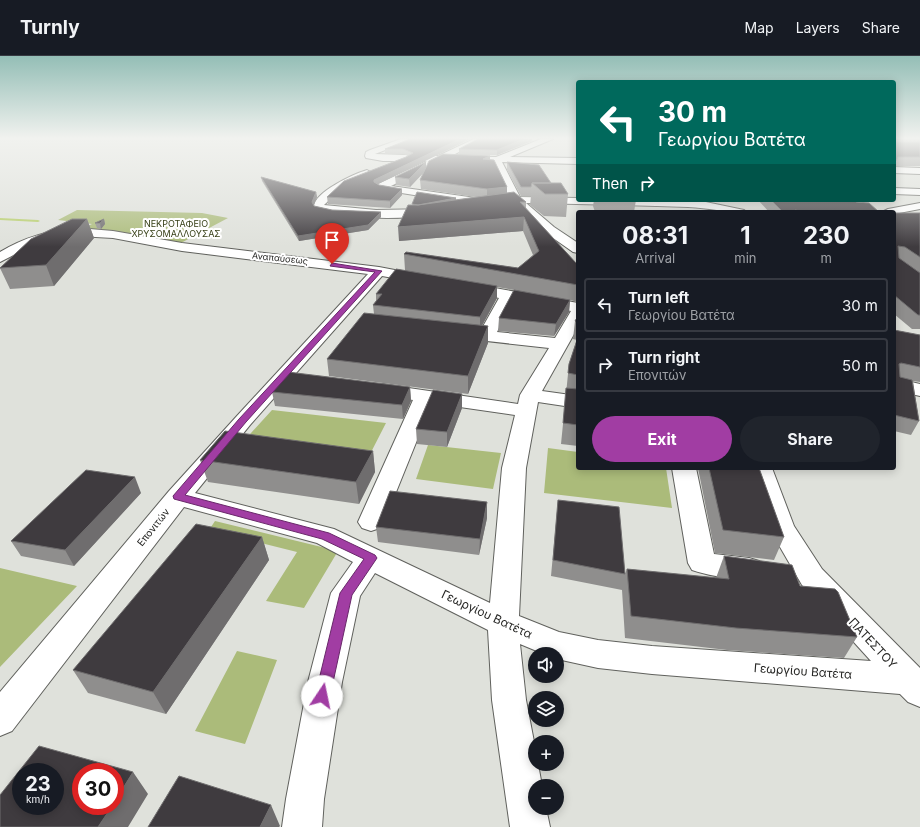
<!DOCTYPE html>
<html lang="en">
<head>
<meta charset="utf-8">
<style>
  body { margin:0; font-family:Inter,sans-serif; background:#20242c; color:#f1f3f6; height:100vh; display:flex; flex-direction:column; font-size:15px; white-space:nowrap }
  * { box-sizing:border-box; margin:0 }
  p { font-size:13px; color:#9ea1a6 }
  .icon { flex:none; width:22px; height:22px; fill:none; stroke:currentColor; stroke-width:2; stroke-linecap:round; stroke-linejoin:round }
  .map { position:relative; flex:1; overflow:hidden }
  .sheet { position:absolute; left:576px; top:154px; width:320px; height:260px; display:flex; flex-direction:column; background:#171b24; border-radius:4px; box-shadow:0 2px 10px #0003 }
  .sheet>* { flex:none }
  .top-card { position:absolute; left:576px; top:24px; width:320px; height:122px; border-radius:4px; box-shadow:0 2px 10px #0003; background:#00695c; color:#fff; overflow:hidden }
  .tools { position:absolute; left:528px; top:591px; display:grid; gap:8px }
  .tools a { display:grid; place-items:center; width:36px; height:36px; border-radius:50%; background:#171b24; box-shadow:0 2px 10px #0003; font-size:20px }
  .speed { position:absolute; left:12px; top:707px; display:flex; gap:8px; font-size:20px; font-weight:700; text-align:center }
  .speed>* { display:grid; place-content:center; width:52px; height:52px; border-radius:50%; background:#171b24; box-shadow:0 2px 10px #0003; line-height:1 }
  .speed small { font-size:10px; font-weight:400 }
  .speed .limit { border:6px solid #d22; background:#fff; color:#111 }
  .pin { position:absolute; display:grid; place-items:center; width:34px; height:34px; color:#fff; margin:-41px -17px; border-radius:50% 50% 50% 0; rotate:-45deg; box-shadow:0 0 4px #0007 }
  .pin .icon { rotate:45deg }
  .me { position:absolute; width:44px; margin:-22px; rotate:11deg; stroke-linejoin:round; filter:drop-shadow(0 0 3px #0008) }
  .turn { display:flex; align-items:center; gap:14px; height:84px; padding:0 16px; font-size:18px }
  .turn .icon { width:52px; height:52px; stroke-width:2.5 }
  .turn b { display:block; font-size:28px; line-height:34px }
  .then { display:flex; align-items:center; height:38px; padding:0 16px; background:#0003; gap:8px; font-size:15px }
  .eta { display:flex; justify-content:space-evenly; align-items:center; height:68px; text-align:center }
  .eta b { font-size:24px; font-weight:700; line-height:28px }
  .action { display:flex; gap:8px; margin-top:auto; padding:8px 16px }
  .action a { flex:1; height:46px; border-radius:24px; background:#a13da3; color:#fff; font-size:16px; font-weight:700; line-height:46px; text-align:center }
  .action a+a { background:#20242c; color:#f1f3f6 }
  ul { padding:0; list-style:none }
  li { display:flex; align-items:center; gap:12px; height:54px; margin:0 8px 6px; padding:0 8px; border:2px solid #363941; border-radius:4px }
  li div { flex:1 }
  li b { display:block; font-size:15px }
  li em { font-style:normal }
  header { display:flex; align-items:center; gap:24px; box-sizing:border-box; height:56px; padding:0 20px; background:#171b24; border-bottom:1px solid #363941 }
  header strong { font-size:19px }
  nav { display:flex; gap:22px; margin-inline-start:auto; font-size:14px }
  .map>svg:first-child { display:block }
</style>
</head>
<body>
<header>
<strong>Turnly</strong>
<nav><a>Map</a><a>Layers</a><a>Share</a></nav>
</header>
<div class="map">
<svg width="920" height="771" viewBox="0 0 920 771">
  <rect width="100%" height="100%" fill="#dfe1db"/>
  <!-- green -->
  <path fill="#abbb7a" d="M 77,154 L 202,157 L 228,162 L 179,188 L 75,176 L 92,168 L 58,164 Z
    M 272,354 L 386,367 L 366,406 L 240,389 Z
    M 428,389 L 501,397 L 493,433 L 416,423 Z
    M 548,392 L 578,396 L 578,412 L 666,412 L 672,452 L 544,437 Z
    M 215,465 L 338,495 L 304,552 L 266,545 L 297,496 L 209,474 Z
    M 0,512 L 77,530 L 0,611 Z
    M 237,595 L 277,604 L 245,688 L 195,675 Z"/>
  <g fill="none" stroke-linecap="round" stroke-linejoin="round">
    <!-- stream -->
    <path fill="#b7ce6b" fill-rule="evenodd" d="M 0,162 L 38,164 L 40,165 L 38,166 L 0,164 Z"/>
    <!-- street casing -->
    <g stroke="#60615d" stroke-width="2">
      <path id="street" d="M 401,83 L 413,83 L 375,98 L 438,100 L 474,83 L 485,83 L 451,100 L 496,101 L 541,83 L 553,83 L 510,101 L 578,102 L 578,108 L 502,106 L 520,141 L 578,142 L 578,144 L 701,145 L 744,154 L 746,156 C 725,156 708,152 688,151 C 634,149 580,148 526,147 L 554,171 L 578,187 L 578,197 L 573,196 L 546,177 L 514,147 L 484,150 L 376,133 L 375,131 L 376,129 L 427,105 L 383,105 L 366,102 L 365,100 L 366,96 L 370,94 ZM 441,105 L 493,106 L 509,141 L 490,144 L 391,130 Z
        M 894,111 L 920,112 L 920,118 L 894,117 Z
        M 367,114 L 372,117 L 370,119 L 344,130 L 324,149 L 376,154 L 432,153 L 438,156 L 432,159 C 394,164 352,163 315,153 L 314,151 C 314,136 354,118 367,114 Z
        M 894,132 L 920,133 L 920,139 L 894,138 Z
        M 852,144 L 862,144 L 865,156 L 853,156 Z
        M 920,147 L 920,153 L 894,158 L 894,156 L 882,156 L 888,153 Z
        M 78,172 L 113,175 L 182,187 L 379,211 L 426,220 L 428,223 L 426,226 L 421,227 L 382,220 L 250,369 L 195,437 L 334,473 L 490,547 L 502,412 L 515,359 L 432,347 L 384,466 L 380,472 L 371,475 L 362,472 L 358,466 L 413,344 L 374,338 L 371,334 L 374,330 L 381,328 L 518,348 L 520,339 L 549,292 L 451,281 L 449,277 L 451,273 L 457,272 L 481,274 L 499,242 L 462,234 L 460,231 L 462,228 L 467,227 L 578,247 L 578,271 L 542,335 L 578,340 L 578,352 L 538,346 L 526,412 L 519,560 L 559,576 L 598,584 L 652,590 L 871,605 L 802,529 L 769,472 L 748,412 L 772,412 L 794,470 L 822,513 L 920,612 L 920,651 L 908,646 L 900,638 L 652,618 L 598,612 L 557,603 L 557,598 L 544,598 L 520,588 L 526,644 L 535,691 L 535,708 L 538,708 L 542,730 L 535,730 L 535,752 L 546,752 L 550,771 L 510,771 L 492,644 L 488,574 L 375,517 L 360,540 L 342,626 L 324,743 L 322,771 L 282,771 L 286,743 L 308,626 L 331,537 L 353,506 L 317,487 L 184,451 L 12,675 L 0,680 L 0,636 L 169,435 L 236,361 L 368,218 L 182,195 L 113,182 L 78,180 L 53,182 L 41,185 L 0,206 L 0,196 C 25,181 49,174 78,172 ZM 513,244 L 571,255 L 555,282 L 497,276 Z
        M 894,322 L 920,328 L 920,340 L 894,334 Z
        M 672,412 L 696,412 L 714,498 L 749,502 L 759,505 L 763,513 L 759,521 C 741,526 710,520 692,514 L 688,507 Z"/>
    </g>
    <!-- street -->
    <use href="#street" fill="#fff" fill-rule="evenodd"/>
  </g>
  <!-- wall -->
  <path fill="#8f8e8d" d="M 410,83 L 470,83 L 377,128 L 379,129 L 402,133 L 402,139 L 390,152 L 328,148 L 327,141 L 408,100 L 403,98 L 385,98 L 385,93 Z
    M 894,83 L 920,83 L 920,110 L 894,110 Z
    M 532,85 L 497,99 L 480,99 L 490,104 L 507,131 L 507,137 L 526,146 L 526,152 L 576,207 L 578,207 L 578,246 L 570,244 L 569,256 L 554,280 L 498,275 L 499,262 L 514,234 L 497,231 L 497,242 L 482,270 L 488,270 L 488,287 L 468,338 L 329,320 L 327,303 L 374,258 L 373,249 L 376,245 L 376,238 L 405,214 L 404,198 L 518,212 L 533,199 L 523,175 L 399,185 L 412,149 L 456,142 L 456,144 L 476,141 L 421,133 L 420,124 L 423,117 L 410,131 L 396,129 L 395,121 L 426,111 L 459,98 L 459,93 Z
    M 507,106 L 551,127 L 568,138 L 566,161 L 544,160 L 530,149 L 531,140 L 521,140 L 507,114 Z
    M 261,121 L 316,136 L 317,141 L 313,149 L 314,150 L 332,154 L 381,156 L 381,161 L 368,174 L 299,185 L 262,125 Z
    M 594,144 L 636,144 L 634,156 L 595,156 L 593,150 Z
    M 758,144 L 856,144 L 856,146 L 879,156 L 769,156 Z
    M 894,157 L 920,157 L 920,273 L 912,273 L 894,258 Z
    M 87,163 L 94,182 L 54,230 L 10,233 L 0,212 Z
    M 104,163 L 105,168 L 101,173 L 97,172 L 95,167 Z
    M 578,260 L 578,390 L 561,388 L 569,308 L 577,284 L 573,283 L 575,265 Z
    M 894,274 L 920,279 L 920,326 L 913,325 L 919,365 L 911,379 L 894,375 Z
    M 410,331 L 411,345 L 403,363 L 275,350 L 272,336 Z
    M 462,338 L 462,352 L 447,391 L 417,388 L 416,373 Z
    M 373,395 L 375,416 L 359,448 L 208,426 L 200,404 Z
    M 698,412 L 759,412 L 784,481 L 774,504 L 715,497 Z
    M 141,437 L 74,510 L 21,500 L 11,485 Z
    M 558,444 L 625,518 L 627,513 L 716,522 L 724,500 L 800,530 L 857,581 L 844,602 L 727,594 L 625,582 L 622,534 L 551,520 Z
    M 487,462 L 479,499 L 378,486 L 376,471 Z
    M 262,481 L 269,504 L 166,658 L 88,637 L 73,614 Z"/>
  <!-- shaded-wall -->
  <path fill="#6f6d6e" d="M 460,83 L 470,83 L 374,130 L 374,132 L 374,124 Z
    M 524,83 L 532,83 L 532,85 L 497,99 L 497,94 Z
    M 490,100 L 490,107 L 483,103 Z
    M 426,106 L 426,114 L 410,131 L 409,123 Z
    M 507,131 L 507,140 L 487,142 L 487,133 Z
    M 402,133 L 402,139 L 390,152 L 390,145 Z
    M 316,136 L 317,141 L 313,151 L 312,146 Z
    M 456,142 L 456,147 L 418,149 Z
    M 381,156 L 381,161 L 368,174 L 299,185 L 298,180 Z
    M 524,161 L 523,175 L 399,185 L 398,171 Z
    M 87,163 L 94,182 L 54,230 L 46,209 Z
    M 104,163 L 105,168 L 101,173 L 100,167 Z
    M 497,230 L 497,242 L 480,273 L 480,261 Z
    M 570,244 L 569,256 L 554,280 L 556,268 Z
    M 488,270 L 488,287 L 468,338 L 468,320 Z
    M 410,331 L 411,345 L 403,363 L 402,349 Z
    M 462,338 L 462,352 L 447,391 L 447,376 Z
    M 373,395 L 375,416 L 359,448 L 356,426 Z
    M 135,421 L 141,437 L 74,510 L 65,494 Z
    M 487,446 L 487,462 L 479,499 L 480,483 Z
    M 262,481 L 269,504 L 166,658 L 153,636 Z
    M 133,716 L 148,738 L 128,771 L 98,771 L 112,750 L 115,750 L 115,745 Z
    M 271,749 L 280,770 L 279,771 L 260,771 Z"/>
  <!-- building -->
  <path fill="#3f3b3f" stroke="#6f6d6e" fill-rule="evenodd" d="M 410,83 L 460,83 L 374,124 L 374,126 L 379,129 L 402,133 L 390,145 L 327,141 L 344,125 L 406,101 L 413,97 L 403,93 L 385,93 Z
    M 478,83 L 524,83 L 497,94 L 459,93 Z
    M 894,83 L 897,83 L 896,86 L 920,86 L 920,101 L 898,101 L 896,105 L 894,105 Z
    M 443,98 L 490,100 L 483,103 L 494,104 L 507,131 L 487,133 L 420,124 L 429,105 Z
    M 426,106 L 409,123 L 395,121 Z
    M 507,106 L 539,109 L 551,127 L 532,127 L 531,131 L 521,131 Z
    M 261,121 L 316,136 L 312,146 L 314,150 L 332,154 L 381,156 L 368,169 L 298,180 Z
    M 532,127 L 561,127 L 568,138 L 545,138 Z
    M 417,136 L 456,142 L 418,149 L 412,148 Z
    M 514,136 L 526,146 L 520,146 L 576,207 L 578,207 L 578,229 L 404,198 L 406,196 L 518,212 L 539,195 L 524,161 L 398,171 L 408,149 L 418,149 Z
    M 771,144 L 856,144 L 856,146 L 869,147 L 879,156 L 799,156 L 796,154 L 791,156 L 783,156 Z
    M 894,157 L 920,157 L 920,201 L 905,191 L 898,190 L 899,202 L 920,217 L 920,259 L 918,259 L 894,239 Z
    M 72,163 L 87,163 L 46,209 L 0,212 L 31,183 Z
    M 104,163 L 100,167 L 95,167 Z
    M 396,213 L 497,230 L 480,261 L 373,249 L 382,238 L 376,238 Z
    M 514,234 L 570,244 L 556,268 L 499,262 Z
    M 364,257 L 488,270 L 468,320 L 327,303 Z
    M 578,260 L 578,266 L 575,265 Z
    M 894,274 L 920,279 L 920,311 L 901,307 L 899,308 L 900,321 L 912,324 L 919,365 L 894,359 Z
    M 578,281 L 578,319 L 568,317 L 569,308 Z
    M 288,316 L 410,331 L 402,349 L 272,336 Z
    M 566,332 L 578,333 L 578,369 L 563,367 Z
    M 433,334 L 462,338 L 447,376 L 416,373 Z
    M 225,375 L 373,395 L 356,426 L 200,404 Z
    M 709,412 L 759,412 L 784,481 L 723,474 Z
    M 86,414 L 135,421 L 65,494 L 11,485 Z
    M 390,435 L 487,446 L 480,483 L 376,471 Z
    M 558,444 L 619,451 L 625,518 L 553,504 Z
    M 196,468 L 262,481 L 153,636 L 73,614 Z
    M 724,500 L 792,509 L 800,530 L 835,533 L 838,536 L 857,581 L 736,572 L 631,560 L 627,513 L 729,523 Z
    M 39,690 L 133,716 L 115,745 L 115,716 L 81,716 L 81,750 L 112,750 L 98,771 L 0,771 L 0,739 ZM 21,716 L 55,716 L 55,750 L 21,750 Z
    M 179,720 L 271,749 L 260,771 L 148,771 Z"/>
  <!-- sky -->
  <linearGradient id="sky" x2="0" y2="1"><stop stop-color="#94beb6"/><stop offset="0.43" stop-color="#f1f2ef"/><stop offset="1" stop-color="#f1f2ef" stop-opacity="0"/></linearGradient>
  <rect width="920" height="191" fill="url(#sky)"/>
  <!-- route -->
  <path fill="#a13da3" stroke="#69286a" d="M 332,207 L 382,215 L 246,366 L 185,439 L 329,477 L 375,499 L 377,502 L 375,505 L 352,539 L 330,640 L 327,645 L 322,647 L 318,645 L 315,640 L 340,537 L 364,503 L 322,483 L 174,443 L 173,440 L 239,363 L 375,216 L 330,210 Z"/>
  <g text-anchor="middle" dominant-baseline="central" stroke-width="4" stroke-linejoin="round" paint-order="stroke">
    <!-- far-park labels -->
    <g font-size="9" fill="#363f16" stroke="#fff">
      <text x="176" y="167">ΝΕΚΡΟΤΑΦΕΙΟ<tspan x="176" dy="10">ΧΡΥΣΟΜΑΛΛΟΥΣΑΣ</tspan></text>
    </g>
    <!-- far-street labels -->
    <g font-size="9" fill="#272725" stroke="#fff">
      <text transform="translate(280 202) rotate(6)">Αναπαύσεως</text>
    </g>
    <!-- street labels -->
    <g font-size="10" fill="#272725" stroke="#fff">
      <text transform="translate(153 471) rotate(-51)">Επονιτών</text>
    </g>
    <!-- near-street labels -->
    <g font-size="12" fill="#272725" stroke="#fff">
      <text transform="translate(487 558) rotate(25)">Γεωργίου Βατέτα</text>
      <text transform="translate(873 587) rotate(47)">ΠΑΤΕΣΤΟΥ</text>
      <text transform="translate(803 615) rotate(4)">Γεωργίου Βατέτα</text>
    </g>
  </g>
</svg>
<div class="tools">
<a><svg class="icon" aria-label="sound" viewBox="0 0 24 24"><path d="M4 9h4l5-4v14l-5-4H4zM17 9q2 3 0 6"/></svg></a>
<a><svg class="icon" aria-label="layers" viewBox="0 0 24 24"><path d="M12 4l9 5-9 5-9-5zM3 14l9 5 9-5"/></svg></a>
<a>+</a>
<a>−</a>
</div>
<div class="speed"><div>23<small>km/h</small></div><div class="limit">30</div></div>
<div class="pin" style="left:332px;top:208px;background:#d93025"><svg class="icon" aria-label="arrive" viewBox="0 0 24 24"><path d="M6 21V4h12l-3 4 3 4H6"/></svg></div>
<svg class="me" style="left:322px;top:640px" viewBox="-20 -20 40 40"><circle r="19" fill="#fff"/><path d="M0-13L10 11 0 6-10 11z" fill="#a13da3"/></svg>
<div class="top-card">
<div class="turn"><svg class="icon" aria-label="left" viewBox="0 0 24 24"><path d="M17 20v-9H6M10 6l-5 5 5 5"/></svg><div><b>30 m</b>Γεωργίου Βατέτα</div></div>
<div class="then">Then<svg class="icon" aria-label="right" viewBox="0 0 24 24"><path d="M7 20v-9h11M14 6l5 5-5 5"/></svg></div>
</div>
<section class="sheet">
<div class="eta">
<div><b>08:31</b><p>Arrival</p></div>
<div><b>1</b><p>min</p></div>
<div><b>230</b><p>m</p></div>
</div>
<ul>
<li><svg class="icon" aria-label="left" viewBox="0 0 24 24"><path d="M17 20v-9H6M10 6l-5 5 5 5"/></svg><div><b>Turn left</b><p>Γεωργίου Βατέτα</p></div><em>30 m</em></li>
<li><svg class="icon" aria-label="right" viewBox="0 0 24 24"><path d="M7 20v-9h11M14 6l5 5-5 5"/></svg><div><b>Turn right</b><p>Επονιτών</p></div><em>50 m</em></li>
</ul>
<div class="action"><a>Exit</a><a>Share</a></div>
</section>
</div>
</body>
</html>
